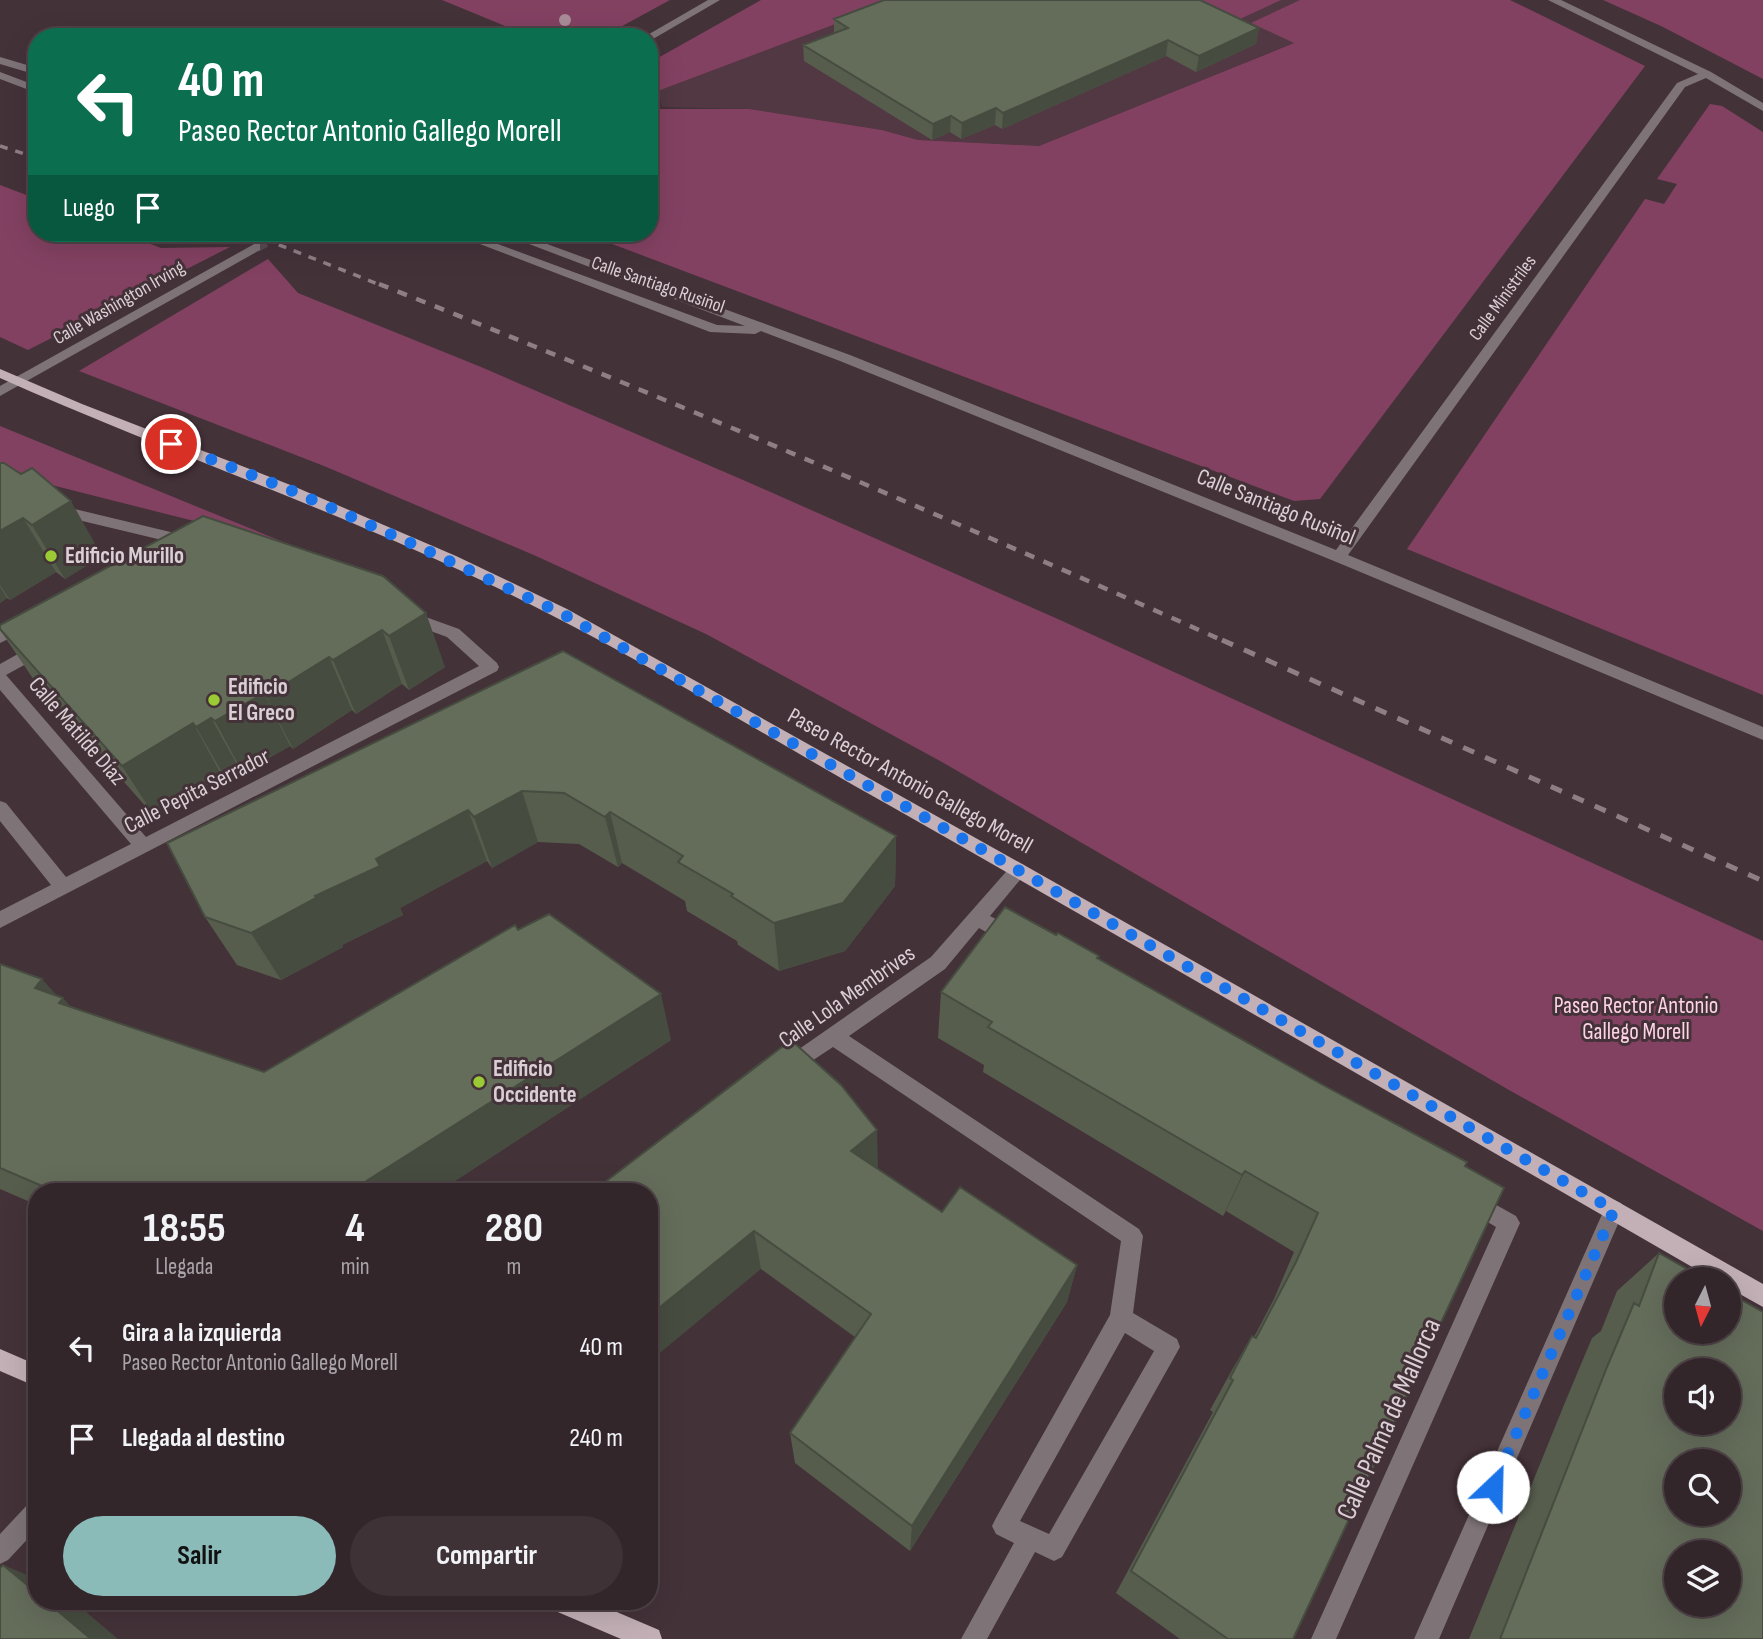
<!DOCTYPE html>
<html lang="es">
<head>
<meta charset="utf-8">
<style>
  body { margin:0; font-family:"Sofia Sans Condensed",sans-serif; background:#3e3237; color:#f1f3f6; height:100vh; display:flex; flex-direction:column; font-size:26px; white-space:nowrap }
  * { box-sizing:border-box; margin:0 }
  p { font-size:23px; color:#a9a5a9 }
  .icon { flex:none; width:38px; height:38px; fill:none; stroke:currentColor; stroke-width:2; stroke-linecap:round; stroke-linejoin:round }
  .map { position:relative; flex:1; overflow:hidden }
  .side { position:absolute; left:28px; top:1183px; width:630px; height:427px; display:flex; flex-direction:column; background:#33262b; border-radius:28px; box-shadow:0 7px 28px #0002,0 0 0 2px #4e4347 }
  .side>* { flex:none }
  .hud { position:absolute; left:28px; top:28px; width:630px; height:214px; border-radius:28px; box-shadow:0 7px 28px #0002,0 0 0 2px #4e4347; background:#0b6e4f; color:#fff; overflow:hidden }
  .needle { width:46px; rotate:186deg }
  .fabs { position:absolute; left:1664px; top:1267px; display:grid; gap:14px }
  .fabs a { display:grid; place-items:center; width:77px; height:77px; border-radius:50%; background:#33262b; box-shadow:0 7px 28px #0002,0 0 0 2px #4e4347; font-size:35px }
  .pin { position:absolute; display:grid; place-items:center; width:60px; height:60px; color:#fff; margin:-30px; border:4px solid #fff; border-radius:50%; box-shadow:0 2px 7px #0007 }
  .me { position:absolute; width:77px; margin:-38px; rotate:24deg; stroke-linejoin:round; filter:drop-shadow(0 0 5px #0008) }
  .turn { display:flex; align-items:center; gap:24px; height:147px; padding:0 35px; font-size:32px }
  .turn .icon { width:91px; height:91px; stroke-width:2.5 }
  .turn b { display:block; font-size:49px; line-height:60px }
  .then { display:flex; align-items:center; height:66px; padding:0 35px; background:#0003; gap:14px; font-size:26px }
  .eta { display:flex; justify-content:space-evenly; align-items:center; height:119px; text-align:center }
  .eta b { font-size:42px; font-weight:700; line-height:49px }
  .primary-button { display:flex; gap:14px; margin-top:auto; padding:14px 35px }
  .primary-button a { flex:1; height:80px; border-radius:42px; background:#8bbbb9; color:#111; font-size:28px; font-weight:700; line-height:80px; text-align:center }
  .primary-button a+a { background:#3e3237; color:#f1f3f6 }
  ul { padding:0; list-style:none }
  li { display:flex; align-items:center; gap:21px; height:91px; padding:0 35px }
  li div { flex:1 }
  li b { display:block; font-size:26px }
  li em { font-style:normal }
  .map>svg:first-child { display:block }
</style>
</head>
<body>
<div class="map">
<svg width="1763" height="1639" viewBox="0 0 1763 1639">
  <rect width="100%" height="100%" fill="#443239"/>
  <!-- built -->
  <path fill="#513843" d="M 899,0 L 1400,0 L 1039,146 L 918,140 L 882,130 L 749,109 L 662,107 L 658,91 Z"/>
  <!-- green -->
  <path fill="#834162" d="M 442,0 L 670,0 L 602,37 L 532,37 Z
    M 761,0 L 899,0 L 658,91 L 649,92 L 649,63 Z
    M 1199,0 L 1281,0 L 1240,19 Z
    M 1300,0 L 1510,0 L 1645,66 L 1320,499 L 1294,501 L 583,233 L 649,233 L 649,109 L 749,109 L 882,130 L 918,140 L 1039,146 L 1294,43 L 1251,23 Z
    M 1603,0 L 1763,0 L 1763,79 L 1661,26 Z
    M 1710,104 L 1722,106 L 1763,132 L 1763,695 L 1407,549 L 1645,199 L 1664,204 L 1677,184 L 1657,179 Z
    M 0,185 L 37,199 L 37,233 L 122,233 L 161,248 L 230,247 L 28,350 L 0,337 Z
    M 268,259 L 298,293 L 481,367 L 750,483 L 1060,620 L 1763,941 L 1763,1231 L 1509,1090 L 942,762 L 706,634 L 536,556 L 324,466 L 79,371 Z
    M 0,426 L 354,571 L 202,523 L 0,472 Z"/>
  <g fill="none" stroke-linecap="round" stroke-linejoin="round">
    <!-- minor-tunnel -->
    <path stroke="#5a4a50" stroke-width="11" stroke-dasharray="11 6" stroke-linecap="butt" d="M 256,247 L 278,235"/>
    <!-- minor -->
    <path fill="#7e7478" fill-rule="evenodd" d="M 708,0 L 720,0 L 653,39 L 644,37 Z
      M 1548,0 L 1561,0 L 1711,72 L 1763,103 L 1763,111 L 1706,78 L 1685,87 L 1348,555 L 1763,727 L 1763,740 L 1334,561 L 840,361 L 761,331 L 755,334 L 710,332 L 451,233 L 468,233 L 717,325 L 745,326 L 500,233 L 517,233 L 850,355 L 1336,550 L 1677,83 L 1698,74 Z
      M 0,57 L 37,68 L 37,75 L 0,64 Z
      M 0,72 L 37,86 L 37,93 L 0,79 Z
      M 273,233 L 288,233 L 278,239 L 274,238 Z
      M 256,243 L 260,244 L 260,250 L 0,396 L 0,386 Z
      M 58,505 L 187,536 L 195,541 L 187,546 L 53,514 L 51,510 Z
      M 409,611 L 459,629 L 497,663 L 499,667 L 497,671 L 0,928 L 0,911 L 51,885 L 0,821 L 0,801 L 6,803 L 66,877 L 131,844 L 0,690 L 0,664 L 34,645 L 46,645 L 48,649 L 46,653 L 6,675 L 146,837 L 479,666 L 447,637 L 403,621 L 401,617 L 403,613 Z
      M 25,618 L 33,624 L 31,628 L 0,643 L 0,630 Z
      M 1018,863 L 1024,865 L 1027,870 L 1024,875 L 990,916 L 1019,931 L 1021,937 L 1019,943 C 1005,947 991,934 979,928 L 945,969 L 849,1036 L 1139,1229 L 1143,1236 L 1133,1313 L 1177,1339 L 1180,1347 L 1062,1557 L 1054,1561 L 1035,1552 L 987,1639 L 961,1639 L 1014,1543 L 996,1534 L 992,1526 L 996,1518 L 1110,1315 L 1121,1241 L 833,1047 L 789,1076 L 782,1073 L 779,1067 L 782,1061 L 931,957 L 1012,865 ZM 1125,1333 L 1154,1351 L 1049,1534 L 1020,1521 Z
      M 1473,1192 L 1516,1216 L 1520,1223 L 1336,1639 L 1311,1639 L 1496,1227 L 1466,1209 L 1463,1202 L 1466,1195 Z
      M 1614,1200 L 1621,1203 L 1624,1210 L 1439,1639 L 1414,1639 L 1607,1203 Z
      M 37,1499 L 37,1529 L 8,1560 L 0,1564 L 0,1534 L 29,1503 Z"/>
    <!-- major -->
    <path fill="#c3b0b7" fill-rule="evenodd" d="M 0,369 L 82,404 L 293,486 L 456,556 L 567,609 L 1024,865 L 1763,1284 L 1763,1307 L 1729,1288 L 1729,1279 L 1713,1279 C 1440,1122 1168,964 894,808 C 781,745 670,676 555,617 C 376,523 184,460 0,378 Z
      M 0,1349 L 37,1365 L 37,1387 L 0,1371 Z
      M 550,1601 L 591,1601 L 659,1630 L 662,1639 L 621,1639 L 553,1610 Z"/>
    <!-- rail-far2 -->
    <path stroke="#8e7f85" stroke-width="3.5" stroke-dasharray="8 8" stroke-linecap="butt" d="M 0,146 L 37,158
      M 249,233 L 383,286"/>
    <!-- rail-far1 -->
    <path stroke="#8e7f85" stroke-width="4.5" stroke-dasharray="10 10" stroke-linecap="butt" d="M 379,284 C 664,397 946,517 1226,642"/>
    <!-- rail -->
    <path stroke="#8e7f85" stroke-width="5" stroke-dasharray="12 12" stroke-linecap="butt" d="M 1222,640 L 1763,881"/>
  </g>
  <!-- trees -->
  <circle fill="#aa8b98" cx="565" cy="20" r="6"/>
  <!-- wall -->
  <path fill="#565d4d" d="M 834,19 L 1259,28 L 1256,44 L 1196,72 L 1166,56 L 1002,129 L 995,125 L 961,139 L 950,132 L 932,140 L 804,61 L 803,45 L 834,33 Z
    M 0,463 L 102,556 L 65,579 L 56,572 L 10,600 L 7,598 L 0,603 Z
    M 203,516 L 445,667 L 409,690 L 402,684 L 356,714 L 352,710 L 293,749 L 290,746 L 243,773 L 240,770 L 226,779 L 222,776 L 155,817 L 34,680 L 0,630 L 0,625 Z
    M 563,651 L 896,836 L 895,886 L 845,951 L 779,971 L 738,945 L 737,941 L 687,911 L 685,901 L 622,863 L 618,867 L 579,844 L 538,842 L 492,868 L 487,861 L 400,908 L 403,915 L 342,945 L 343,947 L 281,980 L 237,965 L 205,917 Z
    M 518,930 L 671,1040 L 438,1192 L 37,1192 L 37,1205 L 0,1189 L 0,964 L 71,1007 L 264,1072 Z
    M 1056,935 L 1099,956 L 1098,959 L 1323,1085 L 1467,1162 L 1293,1639 L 1180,1639 L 1116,1593 L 1213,1412 L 1210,1410 L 1232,1370 L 1252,1336 L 1254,1337 L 1274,1299 L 1294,1252 L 1226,1211 L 1223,1216 L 983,1072 L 984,1065 L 938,1038 L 941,992 Z
    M 878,1169 L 942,1212 L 1077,1265 L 1067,1302 L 910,1551 L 795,1463 L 790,1433 L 855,1337 L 761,1269 L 649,1192 Z
    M 1659,1253 L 1763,1639 L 1469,1639 L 1566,1400 L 1592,1338 L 1601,1331 L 1617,1291 Z"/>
  <!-- shaded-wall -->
  <path fill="#464c3f" d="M 1259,28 L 1256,44 L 1196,72 L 1199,56 Z
    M 1168,40 L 1166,56 L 1002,129 L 1003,113 Z
    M 996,108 L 995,125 L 961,139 L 962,123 Z
    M 951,116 L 950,132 L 932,140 L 933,124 Z
    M 71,501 L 102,556 L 65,579 L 32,525 Z
    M 23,518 L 56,572 L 10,600 L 0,585 L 0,531 Z
    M 0,587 L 7,598 L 0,603 Z
    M 426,613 L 445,667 L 409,690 L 389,636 Z
    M 382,630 L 402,684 L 356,714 L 333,660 Z
    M 329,657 L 352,710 L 293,749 L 266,696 Z
    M 264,693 L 290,746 L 243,773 L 215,721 Z
    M 211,718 L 240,770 L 226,779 L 196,727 Z
    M 193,723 L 222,776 L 155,817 L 122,766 Z
    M 522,791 L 538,842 L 492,868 L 474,817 Z
    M 468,810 L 487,861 L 400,908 L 403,915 L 342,945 L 343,947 L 281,980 L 251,933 L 315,896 L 376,859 Z
    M 610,812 L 622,863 L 618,867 L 605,817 Z
    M 896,836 L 895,886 L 845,951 L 779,971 L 774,923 Z
    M 42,979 L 61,1000 L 63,998 L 103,1044 L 35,988 Z
    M 661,994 L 671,1040 L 438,1192 L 349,1192 Z
    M 877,1130 L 878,1172 L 851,1151 Z
    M 1245,1171 L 1226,1211 L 1223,1216 L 1242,1175 Z
    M 754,1231 L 761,1269 L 649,1362 L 649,1316 Z
    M 1077,1265 L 1067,1302 L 910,1551 L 912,1526 Z
    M 3,1565 L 37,1579 L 37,1593 Z
    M 46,1601 L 73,1601 L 118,1639 L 91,1639 Z"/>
  <!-- building -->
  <path fill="#646c5a" stroke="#464c3f" stroke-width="2" fill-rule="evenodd" d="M 884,0 L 1200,0 L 1259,28 L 1199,56 L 1168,40 L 1003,113 L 996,108 L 962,123 L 951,116 L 933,124 L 803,45 L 848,28 L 834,19 Z
    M 0,463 L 4,463 L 21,474 L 32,468 L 71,501 L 32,525 L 23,518 L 0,531 Z
    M 203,516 L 383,576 L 426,613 L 389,636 L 382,630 L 333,660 L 329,657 L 266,696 L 264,693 L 215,721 L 211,718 L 196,727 L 193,723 L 122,766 L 0,629 L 0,625 Z
    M 563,651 L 896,836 L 843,903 L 774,923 L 731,896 L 733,894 L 678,862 L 683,856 L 610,812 L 605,817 L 564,793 L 522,791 L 474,817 L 468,810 L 376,859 L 380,866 L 315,896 L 316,898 L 251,933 L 205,917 L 167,843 Z
    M 1005,907 L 1056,935 L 1058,933 L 1099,956 L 1097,958 L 1323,1085 L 1467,1162 L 1465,1166 L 1504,1188 L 1293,1639 L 1228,1639 L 1131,1571 L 1233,1380 L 1230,1378 L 1252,1336 L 1256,1338 L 1296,1262 L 1318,1213 L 1245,1171 L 1242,1175 L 988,1027 L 992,1022 L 941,992 Z
    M 549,914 L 661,994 L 349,1192 L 56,1192 L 0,1168 L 0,964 L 42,979 L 35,988 L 63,998 L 59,1003 L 264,1072 L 515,925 L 518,930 Z
    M 791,1040 L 841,1085 L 877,1130 L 851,1151 L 942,1212 L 960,1187 L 1077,1265 L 912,1526 L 790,1433 L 871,1314 L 754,1231 L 649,1316 L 649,1192 L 592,1192 Z
    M 1659,1253 L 1705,1279 L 1676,1279 L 1676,1332 L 1729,1332 L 1729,1293 L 1763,1312 L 1763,1639 L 1500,1639 L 1607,1367 L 1634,1303 L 1639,1306 ZM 1676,1370 L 1729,1370 L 1729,1423 L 1676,1423 ZM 1676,1461 L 1729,1461 L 1729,1514 L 1676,1514 ZM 1676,1552 L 1729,1552 L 1729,1605 L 1676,1605 Z
    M 3,1565 L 37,1593 L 37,1601 L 46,1601 L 91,1639 L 0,1639 L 0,1568 Z"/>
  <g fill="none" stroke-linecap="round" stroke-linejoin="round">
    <!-- route -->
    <path stroke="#1a73e8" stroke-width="12" stroke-dasharray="0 21.6" d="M 171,444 L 288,489 L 404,540 L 561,613 L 997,858 L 1614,1210 L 1493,1487"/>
  </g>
  <!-- markers -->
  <g fill="#9acb34" stroke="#443239" stroke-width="2.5">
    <circle cx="51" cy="556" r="7"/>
    <circle cx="214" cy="700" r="7"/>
    <circle cx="479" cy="1082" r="7"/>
  </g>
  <g text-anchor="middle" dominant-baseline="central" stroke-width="6" stroke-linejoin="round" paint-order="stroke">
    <!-- far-street labels -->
    <g font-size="19" fill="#dacfd4" stroke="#443239">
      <text transform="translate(658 285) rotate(19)">Calle Santiago Rusiñol</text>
      <text transform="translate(1503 298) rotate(-54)">Calle Ministriles</text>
      <text transform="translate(119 303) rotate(-30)">Calle Washington Irving</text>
    </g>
    <!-- street labels -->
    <g font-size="23" fill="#dacfd4" stroke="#443239">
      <text transform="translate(1276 507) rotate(22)">Calle Santiago Rusiñol</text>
      <text transform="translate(77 731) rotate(49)">Calle Matilde Díaz</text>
      <text transform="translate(910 781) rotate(29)">Paseo Rector Antonio Gallego Morell</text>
      <text transform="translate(197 791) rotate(-27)">Calle Pepita Serrador</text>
      <text transform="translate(847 997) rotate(-35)">Calle Lola Membrives</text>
    </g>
    <!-- poi labels -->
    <g font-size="23" font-weight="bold" fill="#dacfd4" stroke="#443239" text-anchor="start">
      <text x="65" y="556">Edificio Murillo</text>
      <text x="228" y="687">Edificio<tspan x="228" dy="26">El Greco</tspan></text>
      <text x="493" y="1069">Edificio<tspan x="493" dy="26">Occidente</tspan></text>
    </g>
    <!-- park labels -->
    <g font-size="23" fill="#fed3e5" stroke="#443239">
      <text x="1636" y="1006">Paseo Rector Antonio<tspan x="1636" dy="26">Gallego Morell</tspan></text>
    </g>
    <!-- near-street labels -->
    <g font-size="28" fill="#dacfd4" stroke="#443239">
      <text transform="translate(1389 1419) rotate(-66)">Calle Palma de Mallorca</text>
    </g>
  </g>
</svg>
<div class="fabs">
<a><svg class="needle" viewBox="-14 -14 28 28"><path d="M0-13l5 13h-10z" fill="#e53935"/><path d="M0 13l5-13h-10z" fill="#a9a5a9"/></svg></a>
<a><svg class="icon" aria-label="sound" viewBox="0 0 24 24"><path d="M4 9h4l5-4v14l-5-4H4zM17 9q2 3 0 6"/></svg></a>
<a><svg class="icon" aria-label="search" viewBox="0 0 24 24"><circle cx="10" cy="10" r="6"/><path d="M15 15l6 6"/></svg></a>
<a><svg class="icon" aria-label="layers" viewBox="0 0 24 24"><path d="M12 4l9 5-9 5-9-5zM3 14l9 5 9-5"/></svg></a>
</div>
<div class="pin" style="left:171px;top:444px;background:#d93025"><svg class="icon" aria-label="arrive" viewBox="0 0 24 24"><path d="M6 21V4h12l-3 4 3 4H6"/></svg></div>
<svg class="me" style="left:1493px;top:1487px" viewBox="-20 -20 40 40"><circle r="19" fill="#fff"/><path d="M0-13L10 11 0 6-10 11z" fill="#1a73e8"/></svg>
<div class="hud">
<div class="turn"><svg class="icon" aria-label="left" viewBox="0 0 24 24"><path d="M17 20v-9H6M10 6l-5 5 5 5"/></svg><div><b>40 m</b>Paseo Rector Antonio Gallego Morell</div></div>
<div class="then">Luego<svg class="icon" aria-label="arrive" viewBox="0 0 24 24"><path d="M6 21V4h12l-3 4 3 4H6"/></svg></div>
</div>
<section class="side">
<div class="eta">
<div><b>18:55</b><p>Llegada</p></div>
<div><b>4</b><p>min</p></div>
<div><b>280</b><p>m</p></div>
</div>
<ul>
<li><svg class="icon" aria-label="left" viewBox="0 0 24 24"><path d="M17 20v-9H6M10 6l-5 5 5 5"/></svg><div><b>Gira a la izquierda</b><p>Paseo Rector Antonio Gallego Morell</p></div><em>40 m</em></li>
<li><svg class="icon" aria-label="arrive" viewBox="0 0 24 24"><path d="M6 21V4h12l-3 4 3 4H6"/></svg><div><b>Llegada al destino</b></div><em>240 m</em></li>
</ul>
<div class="primary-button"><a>Salir</a><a>Compartir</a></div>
</section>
</div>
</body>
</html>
